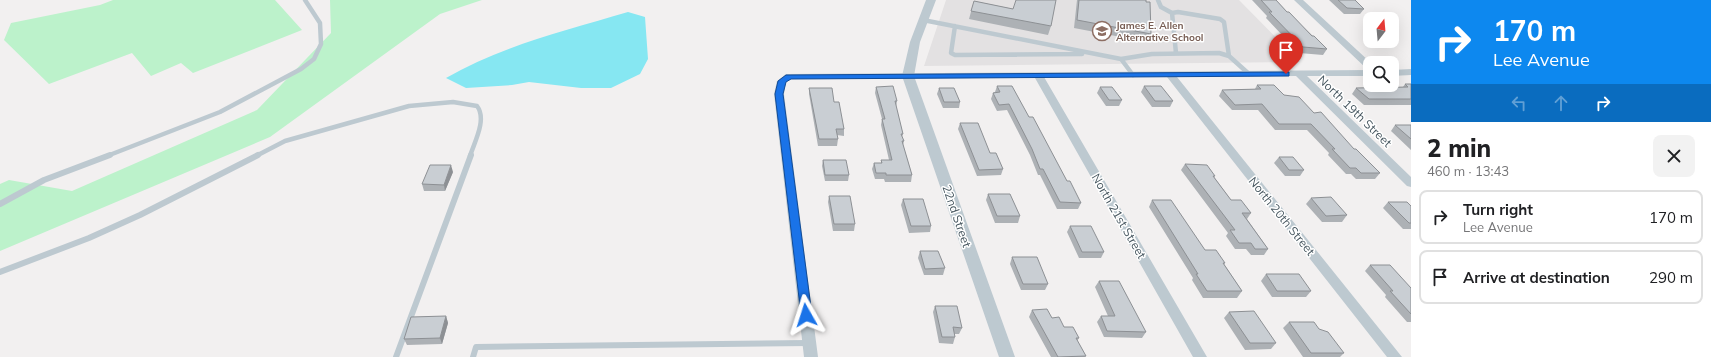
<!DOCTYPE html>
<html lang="en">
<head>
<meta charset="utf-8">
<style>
  body { margin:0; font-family:Mulish,sans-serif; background:#f2f2f2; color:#202124; height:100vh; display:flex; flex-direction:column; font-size:15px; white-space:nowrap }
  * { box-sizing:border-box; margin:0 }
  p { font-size:13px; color:#757577 }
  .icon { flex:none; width:22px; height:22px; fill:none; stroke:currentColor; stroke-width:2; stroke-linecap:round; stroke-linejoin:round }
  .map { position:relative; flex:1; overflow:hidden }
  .side { display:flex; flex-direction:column; background:#fff; width:300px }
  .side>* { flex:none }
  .hud { background:#0d88ef; color:#fff; overflow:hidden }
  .needle { width:26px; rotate:16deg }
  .fabs { position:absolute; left:1363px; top:12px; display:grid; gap:8px }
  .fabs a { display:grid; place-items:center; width:36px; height:36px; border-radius:8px; background:#fff; box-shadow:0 4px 16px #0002; font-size:20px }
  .pin { position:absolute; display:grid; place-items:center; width:34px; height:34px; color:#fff; margin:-41px -17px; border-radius:50% 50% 50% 0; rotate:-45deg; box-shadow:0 0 4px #0007 }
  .pin .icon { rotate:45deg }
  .me { position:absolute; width:44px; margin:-22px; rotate:354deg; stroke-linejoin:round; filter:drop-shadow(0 0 3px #0008) }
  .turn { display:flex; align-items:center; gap:14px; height:84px; padding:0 16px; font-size:18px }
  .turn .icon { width:52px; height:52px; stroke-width:2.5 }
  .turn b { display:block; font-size:28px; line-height:34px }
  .lanes { display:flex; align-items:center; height:38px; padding:0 16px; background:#0003; justify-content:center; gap:20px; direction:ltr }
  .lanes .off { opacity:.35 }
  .round { display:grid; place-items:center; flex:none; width:42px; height:42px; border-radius:8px; background:#f2f2f2 }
  .head { display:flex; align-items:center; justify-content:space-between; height:68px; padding:0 16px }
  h1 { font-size:24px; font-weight:800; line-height:30px }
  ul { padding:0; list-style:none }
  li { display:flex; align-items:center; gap:12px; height:54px; margin:0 8px 6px; padding:0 8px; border:2px solid #e0e0e0; border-radius:8px }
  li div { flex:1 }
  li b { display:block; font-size:15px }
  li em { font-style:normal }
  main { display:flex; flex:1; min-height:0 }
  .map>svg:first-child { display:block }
</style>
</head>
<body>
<main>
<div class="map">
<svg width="1411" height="357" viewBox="0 0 1411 357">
  <rect width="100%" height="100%" fill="#f2f0f0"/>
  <!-- education -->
  <path fill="#e3e1e2" d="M 946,0 L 1239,0 L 1300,62 L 924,66 Z"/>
  <!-- green -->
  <path fill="#bcf2cb" d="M 113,0 L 275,0 L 302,30 L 193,73 L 181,63 L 151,76 L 132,53 L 49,84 L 4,40 L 11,23 L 100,5 Z
    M 330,0 L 482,0 L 440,14 L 270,137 L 0,251 L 0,184 L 9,180 L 72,191 L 257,110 L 331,33 Z"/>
  <!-- water -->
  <path fill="#86e7f2" d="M 628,12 L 645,17 L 648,59 L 640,74 L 611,88 L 581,88 L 529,82 L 512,85 L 466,88 L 446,78 C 501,46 567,30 628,12 Z"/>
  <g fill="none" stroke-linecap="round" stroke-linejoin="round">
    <!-- service-far1 -->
    <path stroke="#bdc9d0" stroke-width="4.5" d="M 1158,0 L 1161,7 L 1172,13
      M 923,20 L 1121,59 L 1133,75
      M 955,26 L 951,53 L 955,55 L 1082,54
      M 1176,53 L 1172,13 L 1178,12 L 1220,19 L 1224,22 L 1229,56
      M 1121,59 L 1152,54 L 1219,53 L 1229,56 L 1249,74
      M 107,156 L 220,112 L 301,69 L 314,59 L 321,44 L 320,23 L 305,0
      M 256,156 L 285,141 L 409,106 L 453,102 L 477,106 C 487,119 475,141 470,156"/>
    <!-- service -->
    <path stroke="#bdc9d0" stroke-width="6" d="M 0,204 L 44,180 L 110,155
      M 0,272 L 89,238 L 140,215 L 258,155
      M 396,357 L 471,155
      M 473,357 L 476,347 L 809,343"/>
    <!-- minor -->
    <path fill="#bdc9d0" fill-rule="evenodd" d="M 1294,0 L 1303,0 L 1371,63 L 1370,70 L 1367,69 Z
      M 1411,69 L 1411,75 L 1392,76 L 1392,70 Z
      M 1370,70 L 1370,76 L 1307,76 L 1411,177 L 1411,187 L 1407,186 L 1296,76 L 1177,77 L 1402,357 L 1387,357 L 1167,77 L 1044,77 L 1207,357 L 1193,357 L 1035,78 L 791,79 L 786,82 L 784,94 L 818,357 L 804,357 L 774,94 L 777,81 L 786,74 Z"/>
    <!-- tertiary -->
    <path fill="#bdc9d0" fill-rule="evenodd" d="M 926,0 L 936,0 L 920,42 L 914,76 L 1015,357 L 999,357 L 902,76 L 910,42 Z"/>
  </g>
  <!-- wall -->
  <path fill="#adb1b5" d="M 1077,0 L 1146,0 L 1151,34 L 1147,42 L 1074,28 Z
    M 1252,0 L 1276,0 L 1287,12 L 1327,49 L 1323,55 L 1299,53 L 1266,18 L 1267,16 Z
    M 1329,0 L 1355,0 L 1364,9 L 1360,14 L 1344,14 Z
    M 974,1 L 1013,9 L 1051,26 L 1048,35 L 969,19 Z
    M 1405,84 L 1411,84 L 1411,105 L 1364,105 L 1352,94 L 1356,88 L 1403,87 Z
    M 1257,85 L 1284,95 L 1314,113 L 1380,173 L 1375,179 L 1356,179 L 1351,174 L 1346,174 L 1328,155 L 1329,153 L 1307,130 L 1275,130 L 1258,110 L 1232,110 L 1219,96 L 1222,90 L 1255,89 Z
    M 997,86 L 1029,117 L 1067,181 L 1081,203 L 1078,209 L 1057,209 L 1040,175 L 1038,175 L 1030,155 L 1007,110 L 997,111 L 991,99 L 993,93 L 995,92 Z
    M 1144,86 L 1173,101 L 1170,107 L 1152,107 L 1141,92 Z
    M 876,87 L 897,101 L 896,107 L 903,134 L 902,137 L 904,141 L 903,145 L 912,175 L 911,182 L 885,182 L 884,179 L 875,179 L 872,169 L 874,163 L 881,163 L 881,160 L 889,160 L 881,125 L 882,119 L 875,93 Z
    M 1100,87 L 1122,100 L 1119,106 L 1106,106 L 1097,93 Z
    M 809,88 L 834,102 L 844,129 L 844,136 L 837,135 L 838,139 L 837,146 L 818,146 L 809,94 Z
    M 939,88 L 960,102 L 959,108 L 943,108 L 937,94 Z
    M 960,123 L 990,153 L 1003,169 L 1001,175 L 977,176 L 958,129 Z
    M 1395,125 L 1411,125 L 1411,150 L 1391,131 Z
    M 1279,157 L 1304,170 L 1300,176 L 1285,176 L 1274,163 Z
    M 823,160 L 849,175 L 848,181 L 825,181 L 822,166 Z
    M 1185,164 L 1215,176 L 1214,177 L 1231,200 L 1251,213 L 1247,219 L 1268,249 L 1264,255 L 1251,255 L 1246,249 L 1235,249 L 1226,236 L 1228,233 L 1181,170 Z
    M 453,172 L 445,191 L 424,191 L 422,184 Z
    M 988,194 L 1020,216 L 1018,223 L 995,223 L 986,200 Z
    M 829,196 L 855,224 L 854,231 L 833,231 L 828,202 Z
    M 1311,198 L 1347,215 L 1342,222 L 1322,222 L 1306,204 Z
    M 903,199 L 931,226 L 930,232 L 909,233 L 901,205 Z
    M 1152,200 L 1205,250 L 1225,263 L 1224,264 L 1242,291 L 1237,298 L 1203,298 L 1192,280 L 1193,278 L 1149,207 Z
    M 1388,202 L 1411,206 L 1411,229 L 1403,229 L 1383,208 Z
    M 1070,226 L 1104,252 L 1101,258 L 1079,258 L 1067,232 Z
    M 920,251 L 945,268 L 943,275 L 924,275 L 918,258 Z
    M 1012,257 L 1048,284 L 1045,290 L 1021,290 L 1010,264 Z
    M 1370,265 L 1411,288 L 1411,322 L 1407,322 L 1385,297 L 1386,295 L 1365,271 Z
    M 1266,274 L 1311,291 L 1306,297 L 1272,297 L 1261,281 Z
    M 1099,281 L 1146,332 L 1142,338 L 1104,337 L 1097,322 L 1101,316 L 1108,316 L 1095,287 Z
    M 935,306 L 962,328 L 959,334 L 954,334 L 955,337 L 953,344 L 939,343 L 933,312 Z
    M 1032,310 L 1052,318 L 1064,327 L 1079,338 L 1077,341 L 1086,356 L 1085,357 L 1051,357 L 1029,317 Z
    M 1229,312 L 1276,343 L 1271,349 L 1245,350 L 1224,318 Z
    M 446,316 L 448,323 L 442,344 L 407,345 L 404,339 Z
    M 1289,322 L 1344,353 L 1340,357 L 1303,357 L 1283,328 Z"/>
  <!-- shaded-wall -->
  <path fill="#8d9094" d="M 451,165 L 453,172 L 445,191 L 444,185 Z
    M 446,316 L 448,323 L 442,344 L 440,338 Z"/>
  <!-- building -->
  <path fill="#c9ced3" stroke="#8d9094" d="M 1016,0 L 1056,0 L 1051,26 L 971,11 L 974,1 L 1013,9 Z
    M 1079,0 L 1146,0 L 1146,2 L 1150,2 L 1151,34 L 1077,20 Z
    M 1261,0 L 1276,0 L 1287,12 L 1289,12 L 1312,36 L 1314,36 L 1327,49 L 1303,47 L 1269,12 L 1272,12 Z
    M 1338,0 L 1355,0 L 1364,9 L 1347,8 Z
    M 1405,84 L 1411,84 L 1411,99 L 1369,99 L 1356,88 L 1408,87 Z
    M 1257,85 L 1274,85 L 1284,95 L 1299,97 L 1314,113 L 1321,112 L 1354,149 L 1356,149 L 1380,173 L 1361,173 L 1356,168 L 1350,168 L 1332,149 L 1335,149 L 1311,124 L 1279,124 L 1262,104 L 1235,105 L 1222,90 L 1261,89 Z
    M 893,86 L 897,101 L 895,101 L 903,134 L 901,134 L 904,141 L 902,141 L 912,175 L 886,175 L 886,173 L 876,173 L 874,163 L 882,163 L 881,160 L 892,160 L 882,119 L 885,119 L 876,87 Z
    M 997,86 L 1012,86 L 1029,117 L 1033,117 L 1067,181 L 1070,181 L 1081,203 L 1060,202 L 1043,169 L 1040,169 L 1032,149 L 1009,104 L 999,105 L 993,93 L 1000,92 Z
    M 1144,86 L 1161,86 L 1173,101 L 1155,101 Z
    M 1100,87 L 1112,87 L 1122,100 L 1109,100 Z
    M 809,88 L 832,88 L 834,102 L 839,102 L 844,129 L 836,129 L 838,139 L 819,139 Z
    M 939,88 L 954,88 L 960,102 L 944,102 Z
    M 960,123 L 978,123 L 990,153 L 996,153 L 1003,169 L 979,170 Z
    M 1395,125 L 1411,125 L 1411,139 Z
    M 1279,157 L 1293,157 L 1304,170 L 1289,170 Z
    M 823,160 L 846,160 L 849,175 L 825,175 Z
    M 1185,164 L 1207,165 L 1215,176 L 1213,176 L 1231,200 L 1241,200 L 1251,213 L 1242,213 L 1268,249 L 1255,249 L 1251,243 L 1239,243 L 1230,230 L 1235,230 Z
    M 430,165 L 451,165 L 444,185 L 422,184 Z
    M 988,194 L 1010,194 L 1020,216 L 997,216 Z
    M 829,196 L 850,196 L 855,224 L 834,224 Z
    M 1331,197 L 1347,215 L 1326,216 L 1311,198 Z
    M 903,199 L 923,199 L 931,226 L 911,226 Z
    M 1152,200 L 1171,200 L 1205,250 L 1216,250 L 1225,263 L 1223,263 L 1242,291 L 1207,291 L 1196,274 L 1198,274 Z
    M 1388,202 L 1407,202 L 1411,206 L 1411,223 L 1409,223 Z
    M 1070,226 L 1091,226 L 1104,252 L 1082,252 Z
    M 920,251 L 938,251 L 945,268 L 925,269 Z
    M 1012,257 L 1037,257 L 1048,284 L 1023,284 Z
    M 1370,265 L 1390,265 L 1411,288 L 1411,314 L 1390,291 L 1393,291 Z
    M 1266,274 L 1299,274 L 1311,291 L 1277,291 Z
    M 1099,281 L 1119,281 L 1146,332 L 1107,331 L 1101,316 L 1115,316 Z
    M 935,306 L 957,306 L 962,328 L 953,327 L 955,337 L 942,337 Z
    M 1047,309 L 1052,318 L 1059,317 L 1064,327 L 1073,327 L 1079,338 L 1076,338 L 1086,356 L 1058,357 L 1032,310 Z
    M 1254,311 L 1276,343 L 1250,343 L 1229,312 Z
    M 446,316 L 440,338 L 404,339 L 411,317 Z
    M 1289,322 L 1314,322 L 1319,329 L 1328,332 L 1344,353 L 1311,353 Z"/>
  <!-- route -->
  <path fill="#1a73e8" stroke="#114b97" d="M 1286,72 L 1289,72 L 1289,76 L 791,79 L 786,82 L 783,94 L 812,315 L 810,318 L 806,319 L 802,318 L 801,315 L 775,94 L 778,81 L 786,75 Z"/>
  <!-- icons -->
  <defs>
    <g id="school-ring" transform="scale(1)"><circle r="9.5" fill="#fff" stroke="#8d6e63" stroke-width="1.5"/><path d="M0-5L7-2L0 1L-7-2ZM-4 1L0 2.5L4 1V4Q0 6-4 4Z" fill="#8d6e63"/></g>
  </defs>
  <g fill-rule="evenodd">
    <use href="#school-ring" x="1102" y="31"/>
  </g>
  <g text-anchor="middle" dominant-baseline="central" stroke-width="3" stroke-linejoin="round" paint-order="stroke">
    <!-- far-education labels -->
    <g font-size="10" font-weight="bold" fill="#785e54" stroke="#fff" text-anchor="start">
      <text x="1116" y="25">James E. Allen<tspan x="1116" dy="12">Alternative School</tspan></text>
    </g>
    <!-- street labels -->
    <g font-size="12" fill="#46565f" stroke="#fff">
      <text transform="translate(1355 111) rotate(44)">North 19th Street</text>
      <text transform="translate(957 216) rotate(71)">22nd Street</text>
      <text transform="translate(1119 216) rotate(60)">North 21st Street</text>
      <text transform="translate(1282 216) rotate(51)">North 20th Street</text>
    </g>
  </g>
</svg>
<div class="fabs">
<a><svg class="needle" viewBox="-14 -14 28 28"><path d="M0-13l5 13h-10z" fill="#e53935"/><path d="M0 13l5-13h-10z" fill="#757577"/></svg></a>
<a><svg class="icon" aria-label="search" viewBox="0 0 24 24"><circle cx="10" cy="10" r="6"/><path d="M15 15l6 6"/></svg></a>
</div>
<div class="pin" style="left:1286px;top:74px;background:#d93025"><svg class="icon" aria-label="arrive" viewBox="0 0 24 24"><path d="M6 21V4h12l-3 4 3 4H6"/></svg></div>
<svg class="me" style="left:806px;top:315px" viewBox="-20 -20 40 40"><path d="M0-17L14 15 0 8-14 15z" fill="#1a73e8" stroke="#fff" stroke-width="4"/></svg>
</div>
<section class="side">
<div class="hud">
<div class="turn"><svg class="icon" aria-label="right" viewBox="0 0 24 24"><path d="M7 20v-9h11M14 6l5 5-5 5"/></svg><div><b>170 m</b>Lee Avenue</div></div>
<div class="lanes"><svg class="icon off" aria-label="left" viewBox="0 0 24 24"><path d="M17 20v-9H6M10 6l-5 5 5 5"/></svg><svg class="icon off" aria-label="ahead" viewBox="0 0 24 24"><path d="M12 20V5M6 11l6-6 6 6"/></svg><svg class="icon" aria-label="right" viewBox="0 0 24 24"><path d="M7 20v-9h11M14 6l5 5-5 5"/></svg></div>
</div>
<div class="head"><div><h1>2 min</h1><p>460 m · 13:43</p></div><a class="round"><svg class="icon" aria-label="close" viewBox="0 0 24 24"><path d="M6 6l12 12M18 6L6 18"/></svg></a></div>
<ul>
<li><svg class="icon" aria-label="right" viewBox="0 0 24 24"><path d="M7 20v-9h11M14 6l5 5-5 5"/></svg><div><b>Turn right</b><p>Lee Avenue</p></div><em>170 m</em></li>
<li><svg class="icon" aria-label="arrive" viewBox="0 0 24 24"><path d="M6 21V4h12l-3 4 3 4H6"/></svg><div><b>Arrive at destination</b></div><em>290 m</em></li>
</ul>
</section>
</main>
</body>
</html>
